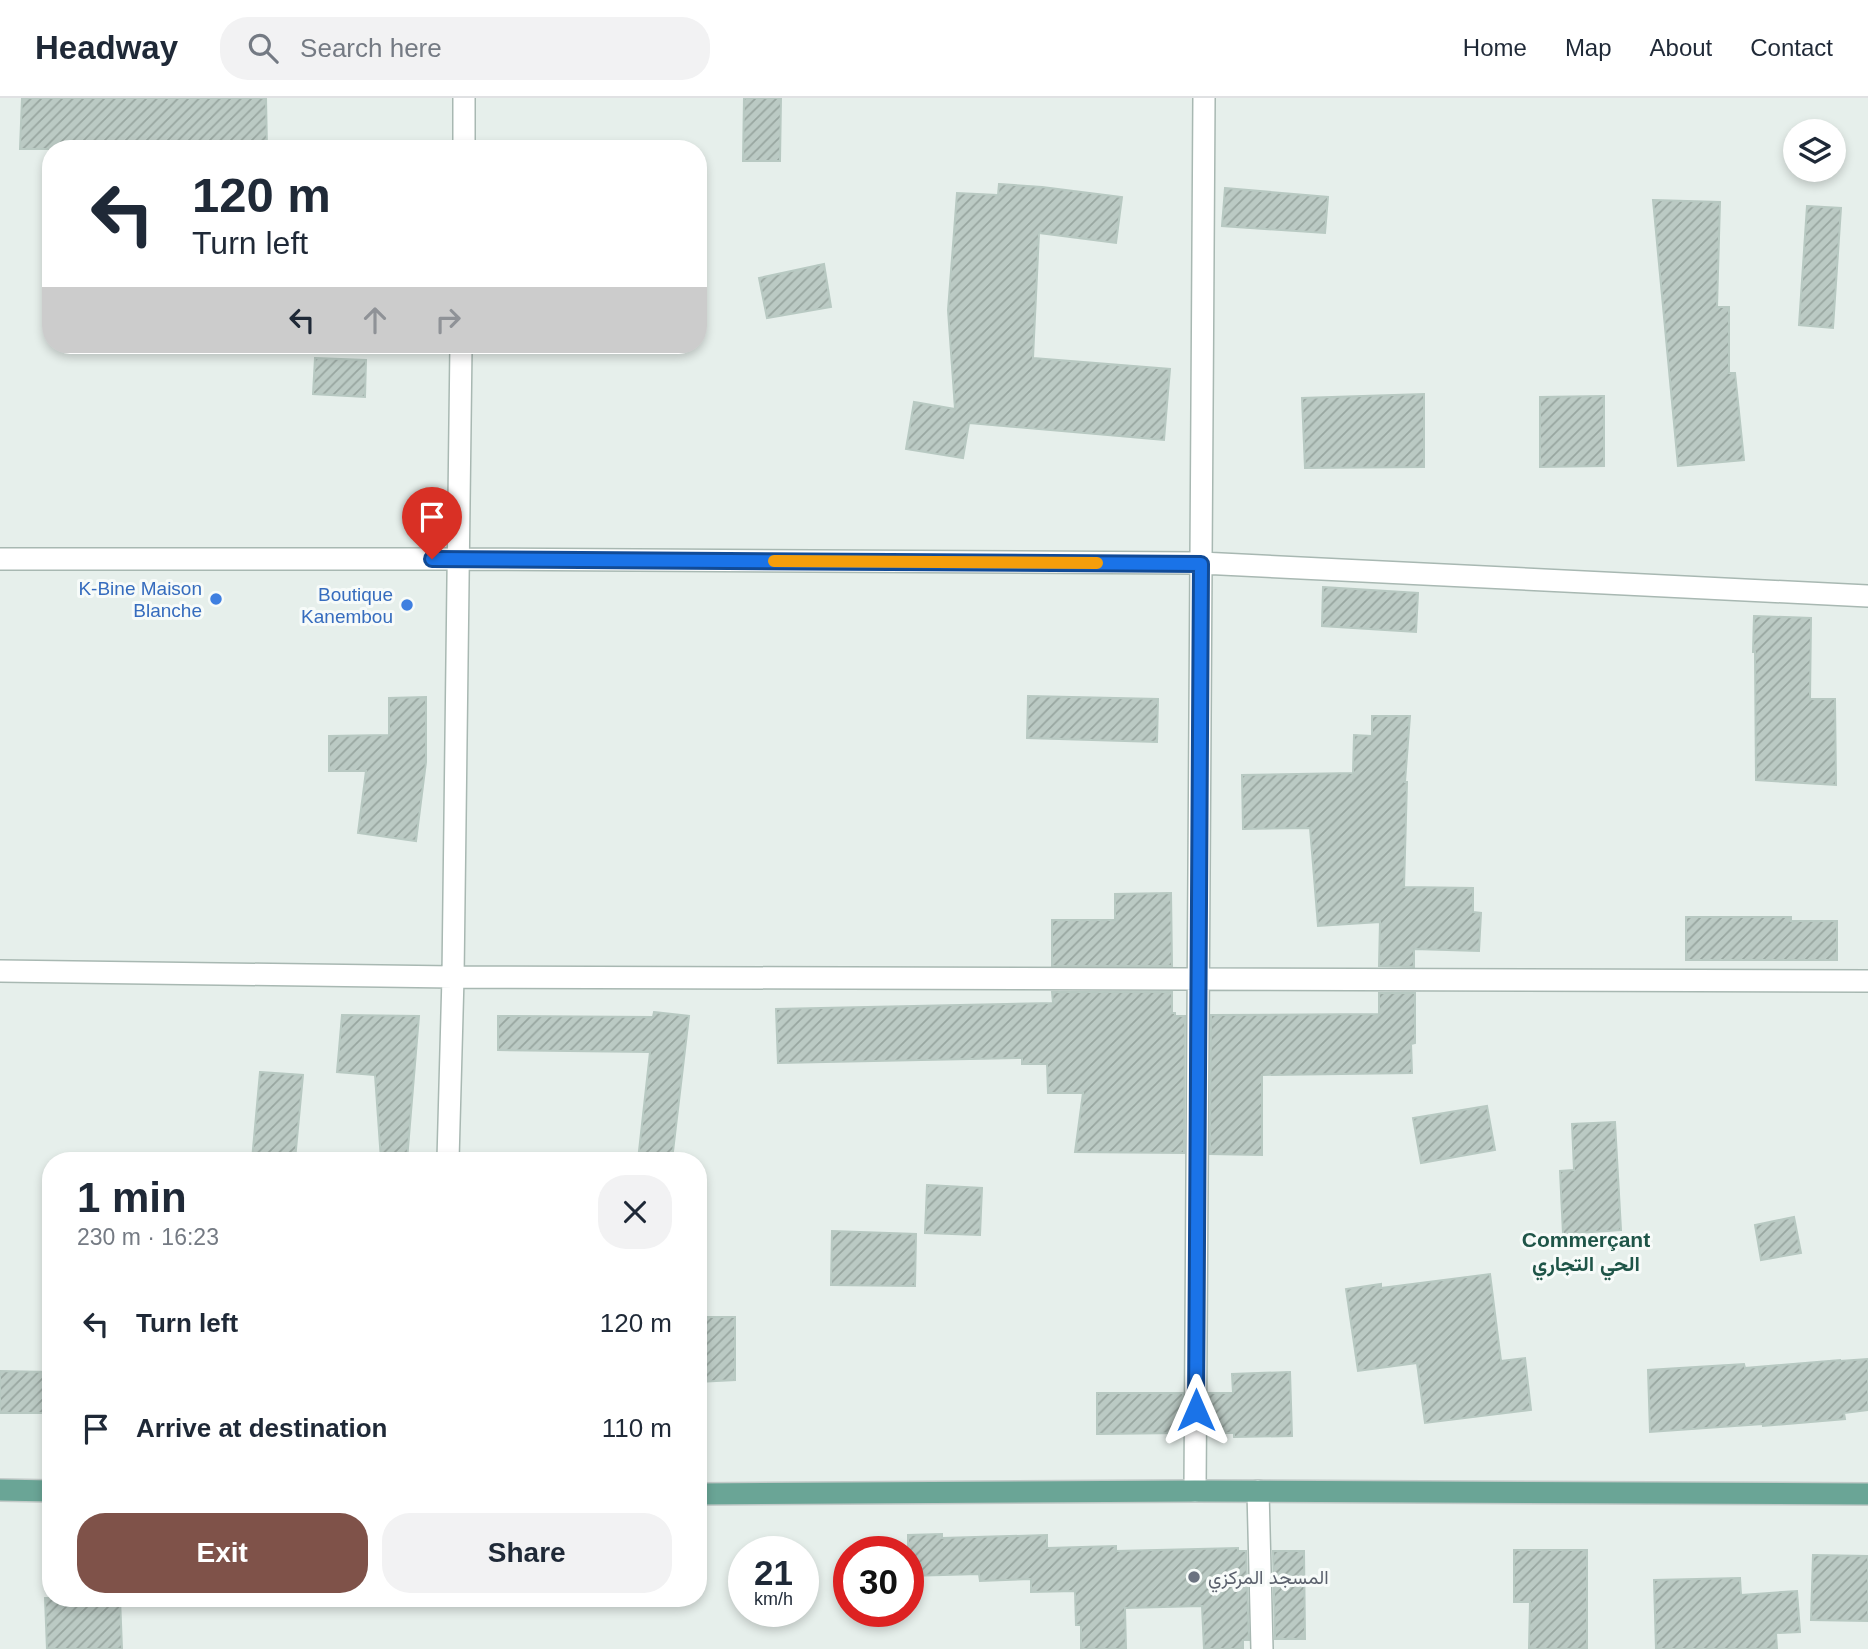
<!DOCTYPE html>
<html lang="en">
<head>
<meta charset="utf-8">
<style>
  body { margin:0; font-family:Arial,Vazirmatn,sans-serif; background:#f2f2f3; color:#1f2937; height:100vh; display:flex; flex-direction:column; font-size:26px; white-space:nowrap }
  * { box-sizing:border-box; margin:0 }
  p { font-size:23px; color:#747a83 }
  .icon { flex:none; width:38px; height:38px; fill:none; stroke:currentColor; stroke-width:2; stroke-linecap:round; stroke-linejoin:round }
  .map { position:relative; flex:1; overflow:hidden }
  .sheet { position:absolute; left:42px; top:1054px; width:665px; height:455px; display:flex; flex-direction:column; background:#fff; border-radius:28px; box-shadow:0 4px 10px #0003 }
  .sheet>* { flex:none }
  .banner { position:absolute; left:42px; top:42px; width:665px; height:214px; border-radius:28px; box-shadow:0 4px 10px #0003; background:#fff; color:#1f2937; overflow:hidden }
  .fabs { position:absolute; left:1783px; top:21px; display:grid; gap:14px }
  .fabs a { display:grid; place-items:center; width:63px; height:63px; border-radius:50%; background:#fff; box-shadow:0 4px 10px #0003; font-size:35px }
  .speed { position:absolute; left:728px; top:1438px; display:flex; gap:14px; font-size:35px; font-weight:700; text-align:center }
  .speed>* { display:grid; place-content:center; width:91px; height:91px; border-radius:50%; background:#fff; box-shadow:0 4px 10px #0003; line-height:1 }
  .speed small { font-size:18px; font-weight:400 }
  .speed .limit { border:10px solid #d22; background:#fff; color:#111 }
  .pin { position:absolute; display:grid; place-items:center; width:60px; height:60px; color:#fff; margin:-72px -30px; border-radius:50% 50% 50% 0; rotate:-45deg; box-shadow:0 0 7px #0007 }
  .pin .icon { rotate:45deg }
  .me { position:absolute; width:77px; margin:-38px; rotate:0deg; stroke-linejoin:round; filter:drop-shadow(0 0 5px #0008) }
  .turn { display:flex; align-items:center; gap:24px; height:147px; padding:0 35px; font-size:32px }
  .turn .icon { width:91px; height:91px; stroke-width:2.5 }
  .turn b { display:block; font-size:49px; line-height:60px }
  .lanes { display:flex; align-items:center; height:66px; padding:0 35px; background:#0003; justify-content:center; gap:35px; direction:ltr }
  .lanes .off { opacity:.35 }
  .round { display:grid; place-items:center; flex:none; width:74px; height:74px; border-radius:28px; background:#f2f2f3 }
  .head { display:flex; align-items:center; justify-content:space-between; height:119px; padding:0 35px }
  h1 { font-size:42px; font-weight:800; line-height:52px }
  .button { display:flex; gap:14px; margin-top:auto; padding:14px 35px }
  .button a { flex:1; height:80px; border-radius:28px; background:#7f5249; color:#fff; font-size:28px; font-weight:800; line-height:80px; text-align:center }
  .button a+a { background:#f2f2f3; color:#1f2937 }
  ul { padding:0; list-style:none }
  li { display:flex; align-items:center; gap:21px; height:105px; padding:0 35px }
  li div { flex:1 }
  li b { display:block; font-size:26px }
  li em { font-style:normal }
  header { display:flex; align-items:center; gap:42px; box-sizing:border-box; height:98px; padding:0 35px; background:#fff; border-bottom:2px solid #e0e1e3 }
  header strong { font-size:33px }
  nav { display:flex; gap:38px; margin-inline-start:auto; font-size:24px }
  .search { width:490px; height:63px; background:#f2f2f3; display:flex; align-items:center; gap:18px; box-sizing:border-box; padding:0 24px; border-radius:28px; color:#747a83; font-size:26px }
  .map>svg:first-child { display:block }
</style>
</head>
<body>
<header>
<strong>Headway</strong>
<div class="search"><svg class="icon" aria-label="search" viewBox="0 0 24 24"><circle cx="10" cy="10" r="6"/><path d="M15 15l6 6"/></svg>Search here</div>
<nav><a>Home</a><a>Map</a><a>About</a><a>Contact</a></nav>
</header>
<div class="map">
<svg width="1868" height="1551" viewBox="0 0 1868 1551">
  <defs>
    <pattern id="building-hatch" width="6" height="6" patternUnits="userSpaceOnUse" patternTransform="scale(1.75)"><rect width="6" height="6" fill="#bbcac4"/><path d="M-1 1l2-2M0 6l6-6M5 7l2-2" fill="none" stroke="#98a6a0"/></pattern>
  </defs>
  <rect width="100%" height="100%" fill="#e6efeb"/>
  <!-- building -->
  <path fill="url(#building-hatch)" stroke="#b8c9c2" stroke-width="2" d="M 22,0 L 266,0 L 267,51 L 20,51 Z
    M 744,0 L 781,0 L 780,63 L 743,63 Z
    M 999,86 L 1042,89 L 1122,99 L 1116,145 L 1039,135 L 1033,260 L 1170,271 L 1164,342 L 969,325 L 963,360 L 906,351 L 914,304 L 955,311 L 948,212 L 957,95 L 998,97 Z
    M 1225,90 L 1328,99 L 1325,135 L 1222,128 Z
    M 1653,102 L 1720,104 L 1717,209 L 1729,209 L 1729,275 L 1735,275 L 1744,362 L 1678,368 Z
    M 1807,108 L 1841,110 L 1833,230 L 1799,227 Z
    M 824,166 L 831,209 L 767,220 L 759,180 Z
    M 315,260 L 366,262 L 365,299 L 313,296 Z
    M 1424,296 L 1424,369 L 1305,370 L 1302,300 Z
    M 1604,298 L 1604,368 L 1540,369 L 1540,299 Z
    M 1323,489 L 1418,495 L 1416,534 L 1322,528 Z
    M 1754,518 L 1811,520 L 1810,601 L 1835,601 L 1836,687 L 1756,682 L 1755,554 L 1753,554 Z
    M 1028,598 L 1158,601 L 1157,644 L 1027,640 Z
    M 426,599 L 426,664 L 416,743 L 358,735 L 366,673 L 329,673 L 329,638 L 389,637 L 389,600 Z
    M 1372,618 L 1410,618 L 1405,684 L 1407,684 L 1404,789 L 1473,790 L 1473,814 L 1481,815 L 1479,853 L 1414,851 L 1414,869 L 1379,868 L 1380,824 L 1318,828 L 1310,730 L 1243,731 L 1242,677 L 1353,675 L 1354,637 L 1372,638 Z
    M 1171,795 L 1172,868 L 1052,868 L 1052,822 L 1115,822 L 1115,796 Z
    M 1686,819 L 1791,819 L 1791,823 L 1837,823 L 1837,862 L 1686,862 Z
    M 1052,894 L 1172,894 L 1172,915 L 1175,915 L 1175,918 L 1185,918 L 1184,1055 L 1075,1054 L 1083,995 L 1048,995 L 1047,966 L 1022,966 L 1022,960 L 778,965 L 776,911 L 1053,905 Z
    M 1379,895 L 1415,895 L 1415,945 L 1411,946 L 1412,975 L 1262,977 L 1262,1057 L 1210,1056 L 1211,917 L 1379,916 Z
    M 654,914 L 689,918 L 672,1062 L 638,1062 L 650,954 L 498,952 L 498,918 L 653,919 Z
    M 342,917 L 419,918 L 407,1062 L 381,1062 L 375,977 L 337,974 Z
    M 260,974 L 303,977 L 295,1062 L 252,1062 Z
    M 1487,1008 L 1495,1052 L 1421,1065 L 1413,1020 Z
    M 1615,1024 L 1621,1132 L 1563,1136 L 1560,1073 L 1574,1072 L 1572,1026 Z
    M 927,1087 L 982,1090 L 980,1137 L 925,1135 Z
    M 1794,1119 L 1801,1155 L 1761,1162 L 1755,1127 Z
    M 832,1133 L 916,1136 L 915,1188 L 831,1187 Z
    M 1490,1176 L 1501,1263 L 1525,1260 L 1531,1312 L 1425,1325 L 1417,1265 L 1358,1273 L 1346,1191 L 1381,1186 L 1381,1190 Z
    M 698,1219 L 735,1219 L 735,1282 L 698,1284 Z
    M 1868,1261 L 1868,1312 L 1844,1315 L 1845,1321 L 1763,1328 L 1763,1326 L 1650,1334 L 1648,1272 L 1744,1266 L 1745,1270 L 1840,1262 L 1840,1263 Z
    M 0,1273 L 51,1274 L 51,1315 L 0,1315 Z
    M 1290,1274 L 1292,1338 L 1234,1339 L 1234,1335 L 1208,1335 L 1209,1295 L 1233,1295 L 1232,1276 Z
    M 1097,1295 L 1183,1295 L 1182,1335 L 1097,1336 Z
    M 942,1436 L 942,1440 L 1047,1437 L 1047,1450 L 1116,1448 L 1116,1453 L 1238,1450 L 1238,1453 L 1246,1453 L 1249,1542 L 1243,1542 L 1243,1551 L 1204,1551 L 1202,1508 L 1125,1510 L 1126,1551 L 1081,1551 L 1081,1527 L 1076,1527 L 1075,1493 L 1031,1494 L 1031,1481 L 980,1483 L 979,1476 L 908,1478 L 908,1437 Z
    M 1514,1452 L 1587,1452 L 1587,1551 L 1529,1551 L 1530,1504 L 1514,1504 Z
    M 1273,1453 L 1304,1453 L 1305,1541 L 1275,1541 Z
    M 1813,1457 L 1868,1458 L 1868,1523 L 1811,1522 Z
    M 1740,1480 L 1741,1497 L 1797,1493 L 1800,1534 L 1776,1535 L 1777,1551 L 1656,1551 L 1654,1482 Z
    M 45,1500 L 120,1500 L 122,1551 L 47,1551 Z"/>
  <g fill="none" stroke-linecap="round" stroke-linejoin="round">
    <!-- street casing -->
    <g stroke="#a8b8b2" stroke-width="24">
      <path id="street" d="M 464,51 L 464,0
        M 0,461 L 459,461 L 1201,465 L 1868,498
        M 0,873 L 453,879 L 1868,883
        M 448,1062 L 453,879 L 461,247
        M 1195,1393 L 1204,0
        M 1258,1393 L 1262,1551"/>
    </g>
    <!-- primary casing -->
    <g stroke="#c2cac8" stroke-width="24">
      <path id="primary" d="M 0,1392 L 51,1393
        M 698,1396 L 1195,1393 L 1868,1396"/>
    </g>
    <!-- street -->
    <use href="#street" stroke="#fff" stroke-width="21"/>
    <!-- primary -->
    <use href="#primary" stroke="#6aa596" stroke-width="21"/>
  </g>
  <g fill="none" stroke-linecap="round" stroke-linejoin="round">
    <!-- route casing -->
    <g stroke="#114b97" stroke-width="18">
      <path id="route" d="M 432,461 L 1201,466 L 1196,1312"/>
    </g>
    <!-- route -->
    <use href="#route" stroke="#1a73e8" stroke-width="12"/>
    <!-- slow -->
    <path stroke="#f59e0b" stroke-width="12" d="M 774,463 L 1097,465"/>
  </g>
  <!-- markers -->
  <g fill="#3f7fe0" stroke="#f7fbf9" stroke-width="2.5">
    <circle cx="216" cy="501" r="7"/>
    <circle cx="407" cy="507" r="7"/>
  </g>
  <circle fill="#6b7280" stroke="#f7fbf9" stroke-width="2.5" cx="1194" cy="1479" r="7"/>
  <g text-anchor="middle" dominant-baseline="central" stroke-width="6" stroke-linejoin="round" paint-order="stroke">
    <!-- shop labels -->
    <g font-size="19" fill="#366cbe" stroke="#f7fbf9" text-anchor="end">
      <text x="202" y="490">K-Bine Maison<tspan x="202" dy="22">Blanche</tspan></text>
      <text x="393" y="496">Boutique<tspan x="393" dy="22">Kanembou</tspan></text>
    </g>
    <!-- worship labels -->
    <g font-size="19" fill="#5b616d" stroke="#f7fbf9" text-anchor="start">
      <text x="1208" y="1479">المسجد المركزي</text>
    </g>
    <!-- neighbourhood labels -->
    <g font-size="21" font-weight="bold" fill="#1f5548" stroke="#f7fbf9">
      <text x="1586" y="1141">Commerçant<tspan x="1586" dy="24">الحي التجاري</tspan></text>
    </g>
  </g>
</svg>
<div class="fabs">
<a><svg class="icon" aria-label="layers" viewBox="0 0 24 24"><path d="M12 4l9 5-9 5-9-5zM3 14l9 5 9-5"/></svg></a>
</div>
<div class="speed"><div>21<small>km/h</small></div><div class="limit">30</div></div>
<div class="pin" style="left:432px;top:461px;background:#d93025"><svg class="icon" aria-label="arrive" viewBox="0 0 24 24"><path d="M6 21V4h12l-3 4 3 4H6"/></svg></div>
<svg class="me" style="left:1196px;top:1312px" viewBox="-20 -20 40 40"><path d="M0-17L14 15 0 8-14 15z" fill="#1a73e8" stroke="#fff" stroke-width="4"/></svg>
<div class="banner">
<div class="turn"><svg class="icon" aria-label="left" viewBox="0 0 24 24"><path d="M17 20v-9H6M10 6l-5 5 5 5"/></svg><div><b>120 m</b>Turn left</div></div>
<div class="lanes"><svg class="icon" aria-label="left" viewBox="0 0 24 24"><path d="M17 20v-9H6M10 6l-5 5 5 5"/></svg><svg class="icon off" aria-label="ahead" viewBox="0 0 24 24"><path d="M12 20V5M6 11l6-6 6 6"/></svg><svg class="icon off" aria-label="right" viewBox="0 0 24 24"><path d="M7 20v-9h11M14 6l5 5-5 5"/></svg></div>
</div>
<section class="sheet">
<div class="head"><div><h1>1 min</h1><p>230 m · 16:23</p></div><a class="round"><svg class="icon" aria-label="close" viewBox="0 0 24 24"><path d="M6 6l12 12M18 6L6 18"/></svg></a></div>
<ul>
<li><svg class="icon" aria-label="left" viewBox="0 0 24 24"><path d="M17 20v-9H6M10 6l-5 5 5 5"/></svg><div><b>Turn left</b></div><em>120 m</em></li>
<li><svg class="icon" aria-label="arrive" viewBox="0 0 24 24"><path d="M6 21V4h12l-3 4 3 4H6"/></svg><div><b>Arrive at destination</b></div><em>110 m</em></li>
</ul>
<div class="button"><a>Exit</a><a>Share</a></div>
</section>
</div>
</body>
</html>
